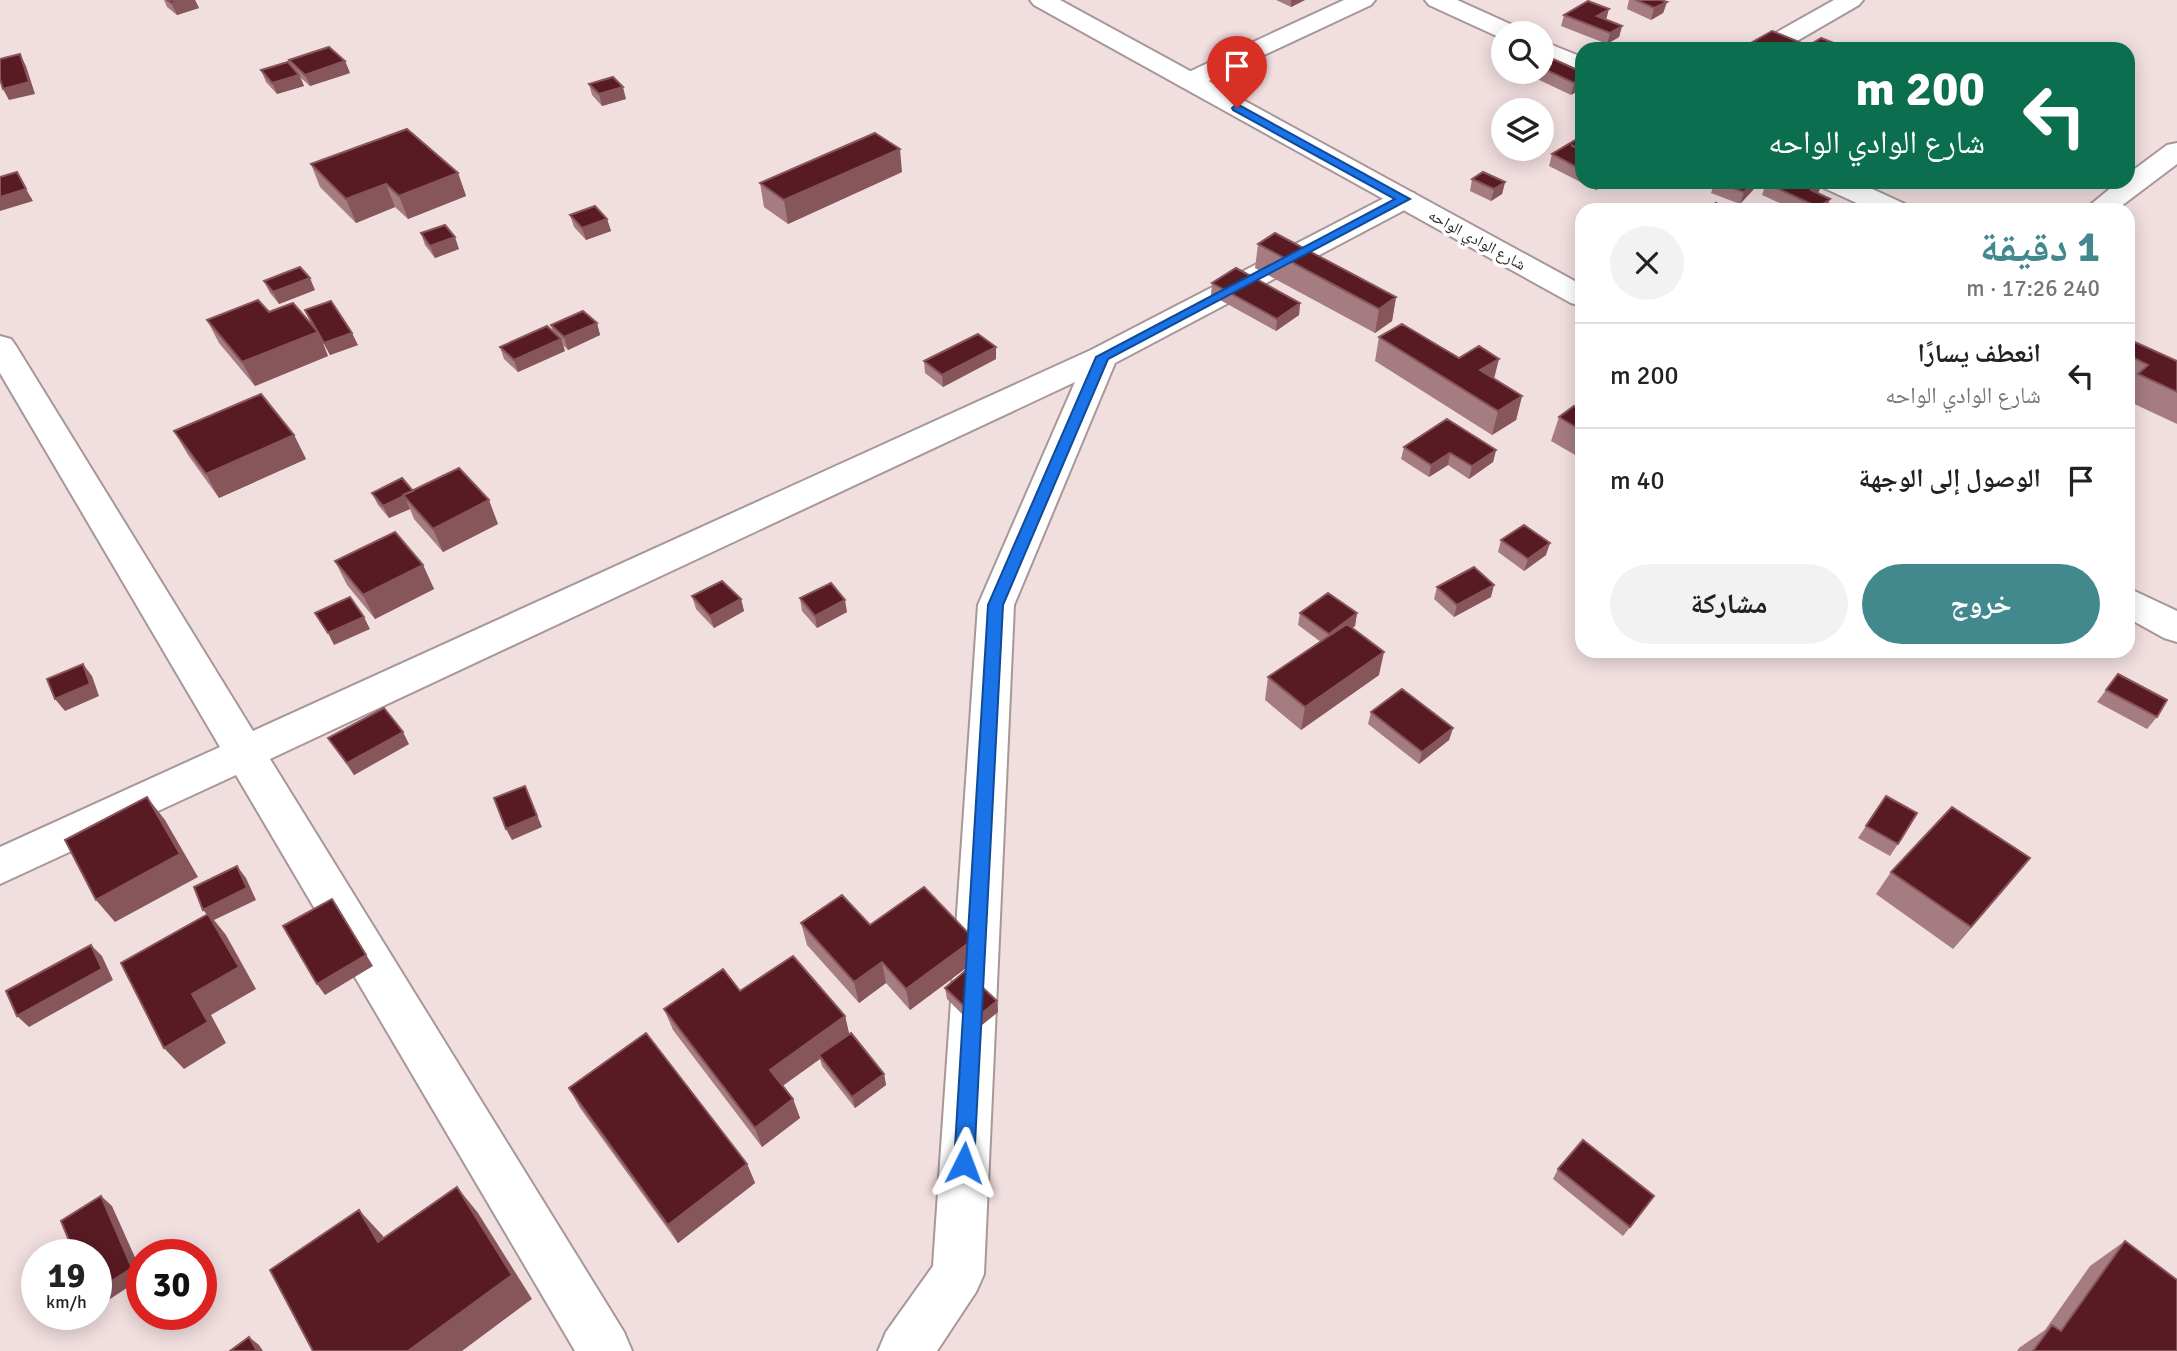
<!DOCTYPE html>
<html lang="ar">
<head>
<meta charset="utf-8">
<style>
  body { margin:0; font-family:Signika,"Noto Naskh Arabic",sans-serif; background:#f2f2f2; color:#222; direction:rtl; height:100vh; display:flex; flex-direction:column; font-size:26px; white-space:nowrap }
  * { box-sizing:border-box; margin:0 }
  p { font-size:23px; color:#767676 }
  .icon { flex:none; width:38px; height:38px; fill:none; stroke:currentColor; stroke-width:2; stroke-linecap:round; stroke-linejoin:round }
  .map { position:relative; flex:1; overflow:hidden; direction:ltr }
  .side { position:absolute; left:1575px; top:203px; width:560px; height:455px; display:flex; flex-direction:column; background:#fff; border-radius:21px; box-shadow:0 4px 18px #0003; direction:rtl }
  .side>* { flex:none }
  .top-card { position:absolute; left:1575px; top:42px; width:560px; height:147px; border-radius:21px; box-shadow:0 4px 18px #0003; direction:rtl; background:#0b6e4f; color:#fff; overflow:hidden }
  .tools { position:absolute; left:1491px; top:21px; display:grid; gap:14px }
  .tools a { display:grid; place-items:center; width:63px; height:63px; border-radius:50%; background:#fff; box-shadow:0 4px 18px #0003; font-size:35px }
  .speed { position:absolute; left:21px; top:1239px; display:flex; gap:14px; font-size:35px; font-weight:700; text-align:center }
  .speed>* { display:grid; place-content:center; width:91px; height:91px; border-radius:50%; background:#fff; box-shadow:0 4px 18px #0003; line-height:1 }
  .speed small { font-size:18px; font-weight:400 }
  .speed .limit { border:10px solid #d22; background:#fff; color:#111 }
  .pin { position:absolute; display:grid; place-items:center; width:60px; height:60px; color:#fff; margin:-72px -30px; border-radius:50% 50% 50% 0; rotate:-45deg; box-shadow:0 0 7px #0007 }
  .pin .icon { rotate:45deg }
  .me { position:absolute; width:77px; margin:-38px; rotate:3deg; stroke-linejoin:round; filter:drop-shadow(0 0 5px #0008) }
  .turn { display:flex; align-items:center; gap:24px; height:147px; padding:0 35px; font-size:32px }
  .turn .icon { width:91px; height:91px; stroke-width:2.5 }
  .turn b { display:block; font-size:49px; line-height:60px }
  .round { display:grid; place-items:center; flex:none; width:74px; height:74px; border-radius:37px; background:#f2f2f2 }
  .headline { display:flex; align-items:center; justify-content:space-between; height:119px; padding:0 35px }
  h1 { font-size:42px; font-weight:700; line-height:52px; color:#41898d }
  .cta { display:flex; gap:14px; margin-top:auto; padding:14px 35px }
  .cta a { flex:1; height:80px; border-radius:42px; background:#41898d; color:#fff; font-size:28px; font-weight:700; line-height:80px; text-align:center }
  .cta a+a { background:#f2f2f2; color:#222 }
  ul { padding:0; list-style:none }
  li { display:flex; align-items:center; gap:21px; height:105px; padding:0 35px; border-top:2px solid #e0e0e0 }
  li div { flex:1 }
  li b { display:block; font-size:26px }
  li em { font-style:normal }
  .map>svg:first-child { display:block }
</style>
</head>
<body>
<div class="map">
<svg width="2177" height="1351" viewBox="0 0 2177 1351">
  <rect width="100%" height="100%" fill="#f1dedf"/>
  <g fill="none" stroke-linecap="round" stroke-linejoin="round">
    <!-- minor casing -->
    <g stroke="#a89798" stroke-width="4">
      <path id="minor" d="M 1344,0 L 1375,0 L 1371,5 L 1198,86 L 1189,89 L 1180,86 L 1176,81 L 1180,76 Z
        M 1425,0 L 1457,0 L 1519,28 L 1522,33 L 1503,33 L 1501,38 L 1429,5 Z
        M 1834,0 L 1863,0 L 1859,5 L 1783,49 L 1753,49 L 1756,44 Z
        M 1542,41 L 1582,57 L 1582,74 L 1542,57 Z
        M 2177,143 L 2177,164 L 2116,210 L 2084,210 L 2118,182 L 2128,182 L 2128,174 L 2167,145 Z
        M 1820,182 L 1857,182 L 1905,204 L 1909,210 L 1872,210 L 1824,188 Z
        M 1404,191 L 1414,193 L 1418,199 L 1414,205 L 1115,363 L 1014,605 L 984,1274 L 976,1292 L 937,1351 L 878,1351 L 886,1332 L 933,1266 L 978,605 L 1075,382 L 270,759 L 624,1332 L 632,1351 L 575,1351 L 236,775 L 0,884 L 0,847 L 220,747 L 0,373 L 0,336 L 11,339 L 16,346 L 253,731 L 1091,350 L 1394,193 Z"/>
    </g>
    <!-- major casing -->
    <g stroke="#a89798" stroke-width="4">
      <path id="major" d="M 1030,0 L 1060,0 L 1582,285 L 1582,306 L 1571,303 L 1034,5 Z
        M 2128,588 L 2177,611 L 2177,642 L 2164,638 L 2128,618 Z"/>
    </g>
    <!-- minor -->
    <use href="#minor" fill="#fff" fill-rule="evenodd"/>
    <!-- major -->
    <use href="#major" fill="#fff" fill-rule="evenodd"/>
  </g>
  <!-- wall -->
  <path fill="#a57c81" d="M 164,0 L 195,0 L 199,8 L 177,15 L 167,7 Z
    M 1276,0 L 1305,0 L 1291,7 Z
    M 1629,0 L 1661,0 L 1667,2 L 1663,13 L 1651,20 L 1627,9 Z
    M 1564,15 L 1606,20 L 1622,26 L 1619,37 L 1607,44 L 1561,26 Z
    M 1772,31 L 1809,46 L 1849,49 L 1740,49 Z
    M 289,60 L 345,61 L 350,73 L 310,86 L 301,78 L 304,86 L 277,94 L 266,82 L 261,70 L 292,66 Z
    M 1542,64 L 1582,72 L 1571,95 L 1535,78 L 1537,72 L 1542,72 Z
    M 589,84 L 626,99 L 602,106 L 592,95 Z
    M 1582,136 L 1582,182 L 1611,182 L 1596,190 L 1549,166 L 1552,154 Z
    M 311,164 L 458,173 L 466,196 L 408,219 L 395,207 L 356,223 L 320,187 Z
    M 902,172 L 788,224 L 764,207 L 760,183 Z
    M 1472,179 L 1505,182 L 1502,194 L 1491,201 L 1470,191 Z
    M 1715,182 L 1756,182 L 1753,190 L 1740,204 L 1711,193 Z
    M 1823,182 L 1818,193 L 1826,210 L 1795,210 L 1762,195 L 1766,183 Z
    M 570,215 L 607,219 L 611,231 L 586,240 L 574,227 Z
    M 421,233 L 459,249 L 435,258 L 425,245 Z
    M 1258,244 L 1396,297 L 1392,321 L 1375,333 L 1255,268 Z
    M 264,281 L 315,290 L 279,304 L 270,293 Z
    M 1212,283 L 1300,303 L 1299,315 L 1276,331 L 1211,295 Z
    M 305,310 L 358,345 L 330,355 L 323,343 L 328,356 L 255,386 L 219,343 L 207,320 L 269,312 L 313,326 Z
    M 597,323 L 600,335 L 568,350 L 563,345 L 565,351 L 518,372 L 504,359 L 500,347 L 553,332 L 551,325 Z
    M 1379,337 L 1459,358 L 1494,378 L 1522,396 L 1516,420 L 1492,435 L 1375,361 Z
    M 2128,339 L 2177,361 L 2177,424 L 2128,401 L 2128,390 L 2130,387 L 2128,386 Z
    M 996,347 L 996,359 L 943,387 L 925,373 L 924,361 Z
    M 1582,410 L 1582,459 L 1551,441 L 1559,417 Z
    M 174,431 L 294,435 L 306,459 L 219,498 L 188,455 Z
    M 1404,447 L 1496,450 L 1493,462 L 1469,479 L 1448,465 L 1429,477 L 1401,459 Z
    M 413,491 L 498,524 L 443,552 L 414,519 L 410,509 L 389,518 L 378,505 L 372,493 Z
    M 1501,540 L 1546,555 L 1524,571 L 1498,552 Z
    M 335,561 L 423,565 L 434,589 L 375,619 L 347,585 Z
    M 1437,587 L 1491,597 L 1454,617 L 1434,599 Z
    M 692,596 L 741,599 L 744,611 L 714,628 L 696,609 Z
    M 800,598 L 847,612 L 817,628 L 802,611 Z
    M 1300,613 L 1357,613 L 1355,626 L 1352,627 L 1379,675 L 1301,730 L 1265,700 L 1268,677 L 1321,642 L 1298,625 Z
    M 2118,674 L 2157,717 L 2147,729 L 2097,702 Z
    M 1371,712 L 1453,728 L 1449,740 L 1419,764 L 1368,724 Z
    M 328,738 L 409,744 L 354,775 Z
    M 1886,796 L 1898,844 L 1890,856 L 1858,838 Z
    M 1891,872 L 2012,880 L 1953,949 L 1876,894 Z
    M 801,923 L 870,925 L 977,960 L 910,1010 L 886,983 L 859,1003 L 807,945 Z
    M 945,988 L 997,1001 L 998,1012 L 977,1029 L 947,999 Z
    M 740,991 L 845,1016 L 849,1034 L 884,1074 L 886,1085 L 855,1108 L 822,1066 L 820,1059 L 783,1085 L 793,1099 L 800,1118 L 762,1147 L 673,1030 L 664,1009 Z
    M 569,1088 L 747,1164 L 755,1183 L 678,1243 L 580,1108 Z
    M 1558,1169 L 1648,1205 L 1623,1236 L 1553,1179 Z
    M 2125,1241 L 2177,1351 L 2017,1351 L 2019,1348 L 2045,1330 L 2090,1266 Z"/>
  <!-- shaded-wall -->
  <path fill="#87565b" d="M 182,0 L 195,0 L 199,8 L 177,15 L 171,3 Z
    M 1291,0 L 1305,0 L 1291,7 Z
    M 1667,2 L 1663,13 L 1651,20 L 1654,8 Z
    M 1609,9 L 1606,20 L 1594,27 L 1597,16 Z
    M 1622,26 L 1619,37 L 1607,44 L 1610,33 Z
    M 20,54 L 26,66 L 35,94 L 9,100 L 3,89 Z
    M 345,61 L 350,73 L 310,86 L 305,75 Z
    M 299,75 L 304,86 L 277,94 L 272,83 Z
    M 1582,79 L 1582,89 L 1571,95 L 1574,83 Z
    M 623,87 L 626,99 L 602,106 L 599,94 Z
    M 900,149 L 902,172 L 788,224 L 784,200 Z
    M 458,173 L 466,196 L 408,219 L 399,196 Z
    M 1505,182 L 1502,194 L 1491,201 L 1494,189 Z
    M 1598,182 L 1611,182 L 1596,190 Z
    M 1754,182 L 1756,182 L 1753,190 L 1740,204 L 1744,192 Z
    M 1823,182 L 1818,193 L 1806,202 L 1811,190 Z
    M 386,184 L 395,207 L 356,223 L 346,199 Z
    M 26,189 L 33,201 L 0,211 L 0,197 Z
    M 1830,199 L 1826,210 L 1817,210 L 1818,207 Z
    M 607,219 L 611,231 L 586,240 L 582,228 Z
    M 455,237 L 459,249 L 435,258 L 430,246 Z
    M 310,278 L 315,290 L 279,304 L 273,292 Z
    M 1396,297 L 1392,321 L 1375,333 L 1379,309 Z
    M 1300,303 L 1299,315 L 1276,331 L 1277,319 Z
    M 597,323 L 600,335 L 568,350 L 564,337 Z
    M 318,332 L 328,356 L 255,386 L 242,362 Z
    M 352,333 L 358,345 L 330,355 L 324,343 Z
    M 561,339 L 565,351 L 518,372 L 514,360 Z
    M 996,347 L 996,359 L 943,387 L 942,375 Z
    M 1499,359 L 1493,383 L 1480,370 Z
    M 1522,396 L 1516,420 L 1492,435 L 1498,411 Z
    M 294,435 L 306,459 L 219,498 L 206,474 Z
    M 1496,450 L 1493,462 L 1469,479 L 1472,466 Z
    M 1450,453 L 1448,465 L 1429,477 L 1431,465 Z
    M 404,496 L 410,509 L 389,518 L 383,506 Z
    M 489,500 L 498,524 L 443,552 L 433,529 Z
    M 1550,543 L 1546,555 L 1524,571 L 1528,559 Z
    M 423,565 L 434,589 L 375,619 L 363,595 Z
    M 1494,585 L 1491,597 L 1454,617 L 1457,605 Z
    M 741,599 L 744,611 L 714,628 L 710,616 Z
    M 845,600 L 847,612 L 817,628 L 815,616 Z
    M 1357,613 L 1355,626 L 1327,646 L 1329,634 Z
    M 364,617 L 370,629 L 334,645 L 328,633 Z
    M 1384,652 L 1379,675 L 1301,730 L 1305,707 Z
    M 83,664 L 92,676 L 99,696 L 65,711 L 55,699 Z
    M 1453,728 L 1449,740 L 1419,764 L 1422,752 Z
    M 403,732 L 409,744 L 354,775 L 347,763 Z
    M 525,786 L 542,827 L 512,840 L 506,829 Z
    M 147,797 L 165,820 L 198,877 L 115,922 L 96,900 Z
    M 2030,858 L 2012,880 L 1953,949 L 1971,927 Z
    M 237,866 L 246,878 L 256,900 L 214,920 L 226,935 L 256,989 L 211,1015 L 226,1043 L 184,1069 L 164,1048 L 192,994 L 212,920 L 203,910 Z
    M 332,899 L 373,966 L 325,995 L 317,984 Z
    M 974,939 L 977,960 L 910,1010 L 906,989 Z
    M 91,945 L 102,956 L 113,980 L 29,1027 L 17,1016 Z
    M 882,962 L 886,983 L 859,1003 L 854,982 Z
    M 997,1001 L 998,1012 L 977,1029 L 976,1018 Z
    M 845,1016 L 850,1037 L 819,1055 L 820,1059 L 777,1090 L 770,1070 Z
    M 884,1074 L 886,1085 L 855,1108 L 852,1097 Z
    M 793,1099 L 800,1118 L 762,1147 L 755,1128 Z
    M 747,1164 L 755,1183 L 678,1243 L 668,1225 Z
    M 457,1187 L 478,1213 L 532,1299 L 462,1351 L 408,1351 Z
    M 101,1196 L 112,1206 L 142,1273 L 142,1278 L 104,1303 L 96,1297 Z
    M 359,1210 L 383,1236 L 401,1267 L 378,1242 Z
    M 249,1337 L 259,1345 L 263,1351 L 257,1351 Z"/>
  <!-- building -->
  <path fill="#591b23" stroke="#87565b" stroke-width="2" d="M 167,0 L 182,0 L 171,3 Z
    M 1636,0 L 1661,0 L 1667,2 L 1654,8 Z
    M 1588,1 L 1609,9 L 1597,16 L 1622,26 L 1610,33 L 1564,15 Z
    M 1772,31 L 1809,46 L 1803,49 L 1797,49 L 1784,44 L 1775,49 L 1740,49 Z
    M 1821,38 L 1849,49 L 1803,49 Z
    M 329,47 L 345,61 L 305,75 L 289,60 Z
    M 20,54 L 29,82 L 3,89 L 0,79 L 0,59 Z
    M 1553,59 L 1582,72 L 1582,79 L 1574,83 L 1542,68 L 1542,64 Z
    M 288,62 L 299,75 L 272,83 L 261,70 Z
    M 613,77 L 623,87 L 599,94 L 589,84 Z
    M 407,129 L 458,173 L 399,196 L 386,184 L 346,199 L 311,164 Z
    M 875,133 L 900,149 L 784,200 L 760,183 Z
    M 1582,136 L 1582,150 L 1571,145 L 1582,151 L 1582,170 L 1552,154 Z
    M 17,172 L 26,189 L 0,197 L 0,177 Z
    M 1483,172 L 1505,182 L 1494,189 L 1472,179 Z
    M 1717,182 L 1754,182 L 1744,192 Z
    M 1767,182 L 1822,182 L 1811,190 L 1830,199 L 1818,207 L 1766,183 Z
    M 1716,203 L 1730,210 L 1706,210 Z
    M 595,206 L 607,219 L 582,228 L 570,215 Z
    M 445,225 L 455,237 L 430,246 L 421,233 Z
    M 1275,233 L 1396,297 L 1379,309 L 1258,244 Z
    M 300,267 L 310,278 L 273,292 L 264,281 Z
    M 1236,268 L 1300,303 L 1277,319 L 1212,283 Z
    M 258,300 L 269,312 L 293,303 L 318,332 L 242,362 L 207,320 Z
    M 331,301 L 352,333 L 324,343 L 305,310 Z
    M 583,311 L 597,323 L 564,337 L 551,325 Z
    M 1402,324 L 1459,358 L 1479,346 L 1499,359 L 1480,370 L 1522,396 L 1498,411 L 1379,337 Z
    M 547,326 L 561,339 L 514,360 L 500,347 Z
    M 978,334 L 996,347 L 942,375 L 924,361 Z
    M 2128,339 L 2177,361 L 2177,392 L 2138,374 L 2148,365 L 2128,355 Z
    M 261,394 L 294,435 L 206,474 L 174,431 Z
    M 1574,406 L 1582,410 L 1582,431 L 1559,417 Z
    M 1447,419 L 1496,450 L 1472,466 L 1450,453 L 1431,465 L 1404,447 Z
    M 459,468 L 489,500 L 433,529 L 403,495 Z
    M 402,478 L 413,491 L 403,495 L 404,496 L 383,506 L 372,493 Z
    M 1524,525 L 1550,543 L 1528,559 L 1501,540 Z
    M 395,532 L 423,565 L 363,595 L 335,561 Z
    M 1474,567 L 1494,585 L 1457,605 L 1437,587 Z
    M 722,581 L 741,599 L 710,616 L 692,596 Z
    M 831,583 L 845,600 L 815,616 L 800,598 Z
    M 1328,593 L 1357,613 L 1329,634 L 1300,613 Z
    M 350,597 L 364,617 L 328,633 L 315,613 Z
    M 1347,624 L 1384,652 L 1305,707 L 1268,677 Z
    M 83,664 L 90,684 L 55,699 L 47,679 Z
    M 2118,674 L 2167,700 L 2157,717 L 2106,690 Z
    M 1402,689 L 1453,728 L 1422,752 L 1371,712 Z
    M 384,708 L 403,732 L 347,763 L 328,738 Z
    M 525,786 L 537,816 L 506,829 L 494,798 Z
    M 1886,796 L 1917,813 L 1898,844 L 1866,826 Z
    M 147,797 L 180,854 L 96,900 L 65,840 Z
    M 1952,807 L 2030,858 L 1971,927 L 1891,872 Z
    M 237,866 L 247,888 L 203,910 L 194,887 Z
    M 924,887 L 974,939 L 906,989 L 882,962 L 854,982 L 801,923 L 842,895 L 870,925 Z
    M 332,899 L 366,955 L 317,984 L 283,926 Z
    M 208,914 L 239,967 L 192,994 L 208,1022 L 164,1048 L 121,963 Z
    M 91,945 L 102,969 L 17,1016 L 6,991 Z
    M 793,956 L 845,1016 L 770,1070 L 793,1099 L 755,1128 L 664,1009 L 723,969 L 740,991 Z
    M 965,971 L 997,1001 L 976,1018 L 945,988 Z
    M 646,1033 L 747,1164 L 668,1225 L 569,1088 Z
    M 851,1033 L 884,1074 L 852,1097 L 819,1055 Z
    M 1583,1140 L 1654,1196 L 1630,1227 L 1558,1169 Z
    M 457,1187 L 512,1275 L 408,1351 L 313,1351 L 270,1270 L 359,1210 L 378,1242 Z
    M 101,1196 L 132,1268 L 96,1291 L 96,1255 L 75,1255 L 61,1221 Z
    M 2125,1241 L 2177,1280 L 2177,1351 L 2033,1351 L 2052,1325 L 2061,1331 Z
    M 249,1337 L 257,1351 L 230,1351 Z"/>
  <!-- route -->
  <path fill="#1a73e8" stroke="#114b97" stroke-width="2" d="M 1237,104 L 1410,199 L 1108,359 L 1003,605 L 974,1163 L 971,1169 L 964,1172 L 957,1169 L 954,1163 L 988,605 L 1096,357 L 1395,199 L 1233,110 L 1232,108 Z"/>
  <g text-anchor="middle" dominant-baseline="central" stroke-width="7" stroke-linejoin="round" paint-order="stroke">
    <!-- far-street labels -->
    <g font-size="16" fill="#2b2424" stroke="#fff">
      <text transform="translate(1477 240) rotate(29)">شارع الوادي الواحه</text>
    </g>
  </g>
</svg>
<div class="tools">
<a><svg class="icon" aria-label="search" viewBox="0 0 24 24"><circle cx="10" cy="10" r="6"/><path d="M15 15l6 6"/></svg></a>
<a><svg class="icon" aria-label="layers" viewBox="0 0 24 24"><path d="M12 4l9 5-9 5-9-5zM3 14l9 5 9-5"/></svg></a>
</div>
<div class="speed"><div>19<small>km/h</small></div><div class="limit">30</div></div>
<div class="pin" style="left:1237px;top:108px;background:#d93025"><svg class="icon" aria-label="arrive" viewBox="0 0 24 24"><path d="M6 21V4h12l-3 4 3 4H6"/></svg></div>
<svg class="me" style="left:964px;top:1163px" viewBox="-20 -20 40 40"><path d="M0-17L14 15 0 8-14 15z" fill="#1a73e8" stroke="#fff" stroke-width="4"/></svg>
<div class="top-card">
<div class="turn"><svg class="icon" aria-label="left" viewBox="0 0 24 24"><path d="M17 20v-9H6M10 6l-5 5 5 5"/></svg><div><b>200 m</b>شارع الوادي الواحه</div></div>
</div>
<section class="side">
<div class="headline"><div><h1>1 دقيقة</h1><p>240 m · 17:26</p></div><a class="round"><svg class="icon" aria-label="close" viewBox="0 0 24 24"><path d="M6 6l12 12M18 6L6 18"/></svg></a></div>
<ul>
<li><svg class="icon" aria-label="left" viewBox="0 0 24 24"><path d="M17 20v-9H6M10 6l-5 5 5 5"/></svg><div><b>انعطف يسارًا</b><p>شارع الوادي الواحه</p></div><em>200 m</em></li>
<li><svg class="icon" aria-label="arrive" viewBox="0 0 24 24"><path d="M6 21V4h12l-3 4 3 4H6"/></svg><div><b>الوصول إلى الوجهة</b></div><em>40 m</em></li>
</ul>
<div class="cta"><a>خروج</a><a>مشاركة</a></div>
</section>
</div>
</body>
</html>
